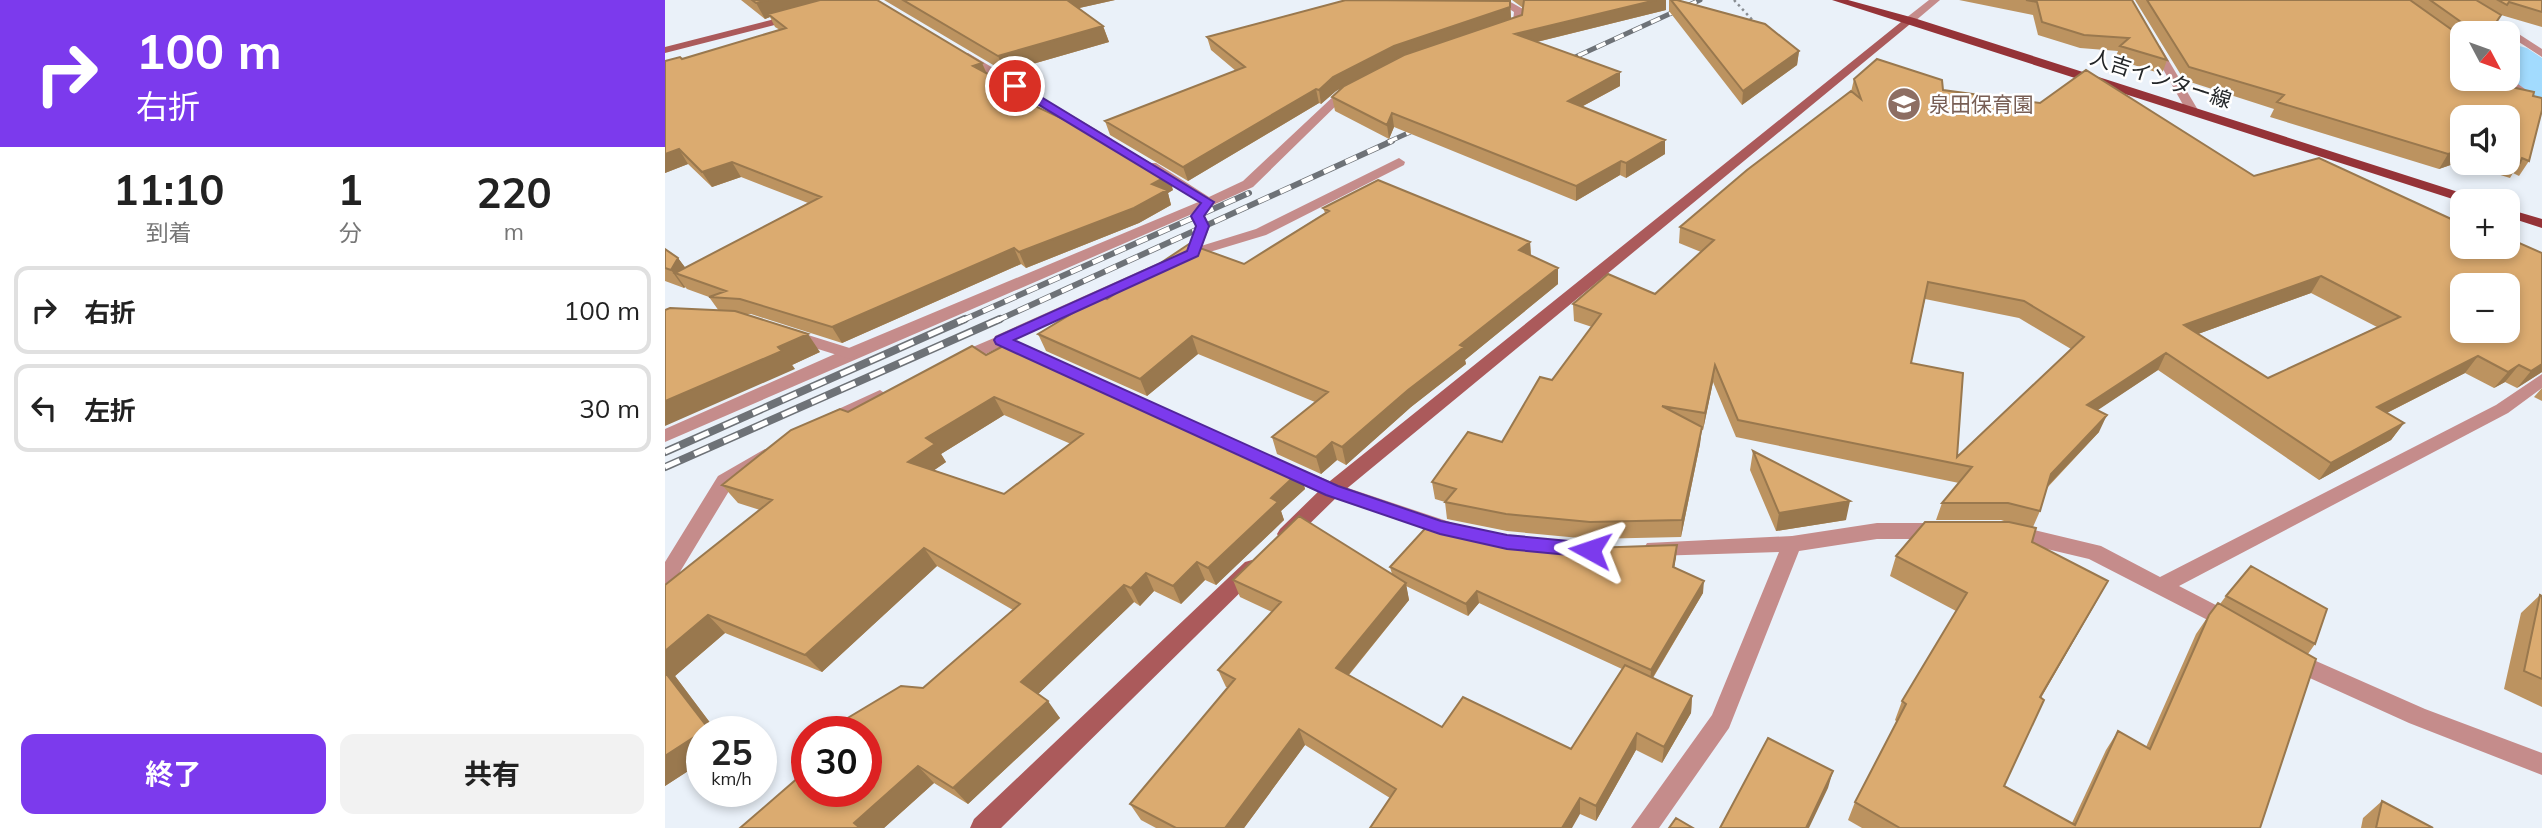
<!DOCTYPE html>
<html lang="ja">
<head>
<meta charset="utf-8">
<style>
  body { margin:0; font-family:Mulish,"Noto Sans JP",sans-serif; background:#f2f2f2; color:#222; height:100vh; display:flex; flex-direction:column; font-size:26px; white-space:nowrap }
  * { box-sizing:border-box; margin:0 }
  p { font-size:23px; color:#767676 }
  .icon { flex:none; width:38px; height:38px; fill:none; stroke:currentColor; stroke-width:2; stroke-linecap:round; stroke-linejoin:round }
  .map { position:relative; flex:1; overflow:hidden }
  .drawer { display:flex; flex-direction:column; background:#fff; width:665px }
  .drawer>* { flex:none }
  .hud { background:#7c3aed; color:#fff; overflow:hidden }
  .needle { width:46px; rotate:131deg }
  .tools { position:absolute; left:1785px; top:21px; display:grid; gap:14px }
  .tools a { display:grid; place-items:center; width:70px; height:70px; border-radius:14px; background:#fff; box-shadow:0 4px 10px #0003; font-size:35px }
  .speed { position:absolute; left:21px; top:716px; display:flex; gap:14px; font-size:35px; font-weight:700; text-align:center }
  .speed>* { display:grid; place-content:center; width:91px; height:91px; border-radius:50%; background:#fff; box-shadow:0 4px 10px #0003; line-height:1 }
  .speed small { font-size:18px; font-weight:400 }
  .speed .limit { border:10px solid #d22; background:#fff; color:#111 }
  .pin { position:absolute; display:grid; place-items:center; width:60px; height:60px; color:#fff; margin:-30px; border:4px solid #fff; border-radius:50%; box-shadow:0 2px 7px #0007 }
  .me { position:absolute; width:77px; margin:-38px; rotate:275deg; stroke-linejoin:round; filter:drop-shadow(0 0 5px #0008) }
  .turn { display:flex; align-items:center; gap:24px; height:147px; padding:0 21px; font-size:32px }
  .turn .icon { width:91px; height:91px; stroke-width:2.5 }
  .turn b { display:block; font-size:49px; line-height:60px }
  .eta { display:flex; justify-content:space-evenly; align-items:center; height:119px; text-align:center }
  .eta b { font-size:42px; font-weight:700; line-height:49px }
  .button { display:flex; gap:14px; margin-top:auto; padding:14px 21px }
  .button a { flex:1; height:80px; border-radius:14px; background:#7c3aed; color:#fff; font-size:28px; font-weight:700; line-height:80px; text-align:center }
  .button a+a { background:#f2f2f2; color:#222 }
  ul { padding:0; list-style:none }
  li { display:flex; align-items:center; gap:21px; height:88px; margin:0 14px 10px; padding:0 7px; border:4px solid #e0e0e0; border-radius:14px }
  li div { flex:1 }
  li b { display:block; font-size:26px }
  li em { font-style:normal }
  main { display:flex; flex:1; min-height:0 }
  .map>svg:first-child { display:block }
</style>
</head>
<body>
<main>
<section class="drawer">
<div class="hud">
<div class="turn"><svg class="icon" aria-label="right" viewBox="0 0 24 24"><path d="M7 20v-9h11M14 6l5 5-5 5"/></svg><div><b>100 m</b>右折</div></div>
</div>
<div class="eta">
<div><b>11:10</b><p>到着</p></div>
<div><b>1</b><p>分</p></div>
<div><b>220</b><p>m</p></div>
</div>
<ul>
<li><svg class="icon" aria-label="right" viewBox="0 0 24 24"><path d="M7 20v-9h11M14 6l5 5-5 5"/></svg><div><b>右折</b></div><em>100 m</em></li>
<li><svg class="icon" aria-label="left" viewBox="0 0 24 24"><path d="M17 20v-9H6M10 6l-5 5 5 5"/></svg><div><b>左折</b></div><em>30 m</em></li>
</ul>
<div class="button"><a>終了</a><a>共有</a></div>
</section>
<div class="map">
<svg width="1877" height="828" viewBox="0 0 1877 828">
  <rect width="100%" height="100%" fill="#eaf1f9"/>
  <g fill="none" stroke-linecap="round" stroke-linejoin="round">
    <!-- river -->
    <path fill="#a2dbfe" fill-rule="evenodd" d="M 1843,43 L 1862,48 L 1877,58 L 1877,101 L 1857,96 L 1835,79 L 1843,79 Z"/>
    <!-- path -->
    <path stroke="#888d92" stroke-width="2.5" stroke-dasharray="2.5 3.5" stroke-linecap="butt" d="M 1069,0 L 1091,24"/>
    <!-- lane -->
    <path fill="#c58c8b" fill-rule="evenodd" d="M 734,158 L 740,162 L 739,165 L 601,235 L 528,257 L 521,253 L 523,250 L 591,229 Z
      M 543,198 L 550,202 L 548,205 L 0,442 L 0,429 L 179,350 Z
      M 336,335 L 342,336 L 344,340 L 342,344 L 301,363 L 295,364 L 287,359 L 289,355 Z
      M 215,390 L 224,396 L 221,400 L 168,425 L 162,427 L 153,421 L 156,417 Z
      M 100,449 L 106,450 L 109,455 L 106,460 L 67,486 L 7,585 L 0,587 L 0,562 L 53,476 Z"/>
    <!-- street -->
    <path fill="#c58c8b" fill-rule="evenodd" d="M 830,0 L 842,0 L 858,9 L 857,25 L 835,30 L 835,26 L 848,21 L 849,12 Z
      M 1264,0 L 1275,0 L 1249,22 L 1241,22 L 1241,18 Z
      M 1789,0 L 1801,0 L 1877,49 L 1877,57 Z
      M 1486,44 L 1495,46 L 1533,110 L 1531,113 L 1521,110 L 1485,46 Z
      M 295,53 L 303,53 L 447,139 L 445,142 L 437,142 L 295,57 Z
      M 1843,77 L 1877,101 L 1877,110 L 1833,79 Z
      M 687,86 L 691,87 L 691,91 L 680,97 L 588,187 L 548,205 L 540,216 L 545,226 L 533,256 L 350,340 L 377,352 L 379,356 L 377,360 L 365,360 L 330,344 L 328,340 L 330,336 L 522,250 L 531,226 L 526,216 L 535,203 L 481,169 L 481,163 L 491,163 L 544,197 L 578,181 L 672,93 Z
      M 127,330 L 191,350 L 193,354 L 185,359 L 121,339 L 119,335 Z
      M 1877,374 L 1877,388 L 1843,413 L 1514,586 L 1574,617 L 1577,623 L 1574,629 L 1566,632 L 1424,559 L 1344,540 L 1337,537 L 1334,532 L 1337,527 L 1344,524 L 1436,546 L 1495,577 L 1831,405 Z
      M 441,382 L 549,430 L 552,434 L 549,438 L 537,438 L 435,392 L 432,388 Z
      M 617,461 L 674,485 L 794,525 L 797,530 L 794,535 L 787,538 L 660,495 L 610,473 L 608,468 L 610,463 Z
      M 1212,523 L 1275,523 L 1282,526 L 1285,531 L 1282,536 L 1275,539 L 1212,539 L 1134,551 L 1064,728 L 994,828 L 966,828 L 1047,715 L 1114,552 L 989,556 L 982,553 L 979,548 L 982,543 L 1127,536 Z
      M 1626,650 L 1760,709 L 1877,753 L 1877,775 L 1744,723 L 1618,666 L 1615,659 L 1618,652 Z"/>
    <!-- secondary -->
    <path fill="#ab5a5b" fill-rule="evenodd" d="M 129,14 L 134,17 L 133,19 L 0,53 L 0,47 Z
      M 1241,18 L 1250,20 L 674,495 L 629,539 L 622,542 L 615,539 L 612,534 L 615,529 L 660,485 Z
      M 587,560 L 594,562 L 597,568 L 594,574 L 336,828 L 305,828 L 309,819 L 580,562 Z"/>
    <!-- primary -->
    <path fill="#953338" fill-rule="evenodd" d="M 1167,0 L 1183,0 L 1249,18 L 1812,198 L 1814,201 L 1797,202 Z
      M 1843,209 L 1877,219 L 1877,228 L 1843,217 Z"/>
    <!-- rail-far2 casing -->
    <g stroke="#6e7277" stroke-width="5">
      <path id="rail-far2" d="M 895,64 L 1035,0
        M 723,142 L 761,125"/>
    </g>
    <!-- rail-far1 casing -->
    <g stroke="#6e7277" stroke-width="6">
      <path id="rail-far1" d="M 296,321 L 584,193
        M 331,321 L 727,141"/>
    </g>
    <!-- rail casing -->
    <g stroke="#6e7277" stroke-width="8">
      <path id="rail" d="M 0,452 L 300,319
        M 0,467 L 335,319"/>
    </g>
    <!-- rail-far2 -->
    <use href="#rail-far2" stroke="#fff" stroke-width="3.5" stroke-dasharray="10" stroke-linecap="butt"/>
    <!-- rail-far1 -->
    <use href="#rail-far1" stroke="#fff" stroke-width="4.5" stroke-dasharray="12" stroke-linecap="butt"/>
    <!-- rail -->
    <use href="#rail" stroke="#fff" stroke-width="5" stroke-dasharray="16" stroke-linecap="butt"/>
  </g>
  <!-- wall -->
  <path fill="#bc9360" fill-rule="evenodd" d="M 76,0 L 212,0 L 317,63 L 322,73 L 334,80 L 339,92 L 508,190 L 503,193 L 506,205 L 474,223 L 361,268 L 356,264 L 177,343 L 86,314 L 79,314 L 155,352 L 127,365 L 130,369 L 54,311 L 44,297 L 22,289 L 20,287 L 19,288 L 0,281 L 0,249 L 13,258 L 20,268 L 143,203 L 76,177 L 47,187 L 23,164 L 0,173 L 0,61 L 17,59 L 115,30 L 110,27 L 105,17 L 100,19 Z
    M 219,0 L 450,0 L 414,8 L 438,26 L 444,42 L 340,72 Z
    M 847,0 L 1001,0 L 1001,10 L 872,42 L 955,86 L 918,106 L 1000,154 L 961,178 L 955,175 L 911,201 L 729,127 L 724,139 L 670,111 L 667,97 L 677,87 L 671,91 L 656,104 L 654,103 L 523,181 L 445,135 L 440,121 L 571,71 L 546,50 L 542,37 L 845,1 L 846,19 L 857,15 L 858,8 Z
    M 1004,0 L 1012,0 L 1134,51 L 1132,65 L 1077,105 L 1004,11 Z
    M 1294,0 L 1467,0 L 1502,60 L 1497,74 L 1450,59 L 1453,51 L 1415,48 L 1373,35 L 1368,15 Z
    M 1470,0 L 1877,0 L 1877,27 L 1836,15 L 1824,33 L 1797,33 L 1797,76 L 1868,96 L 1864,161 L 1854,176 L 1848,173 L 1845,178 L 1794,162 L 1774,169 L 1605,117 L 1609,109 L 1519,80 ZM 1797,117 L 1843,117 L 1843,163 L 1797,163 Z
    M 1189,79 L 1278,90 L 1877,372 L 1852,388 L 1840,382 L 1829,388 L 1800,373 L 1722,413 L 1739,423 L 1726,440 L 1654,480 L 1493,370 L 1432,410 L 1434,432 L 1382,488 L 1375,511 L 1368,527 L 1367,542 L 1443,581 L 1376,698 L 1339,786 L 1407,823 L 1441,750 L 1453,731 L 1481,747 L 1531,634 L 1544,615 L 1555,604 L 1561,596 L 1650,644 L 1643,654 L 1595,828 L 1197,828 L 1183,820 L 1190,802 L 1232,722 L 1230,720 L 1237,701 L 1291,611 L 1225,576 L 1231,556 L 1342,522 L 1336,520 L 1271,520 L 1277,503 L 1294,483 L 1071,437 L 1048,382 L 1038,430 L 1036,430 L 1035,444 L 1016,537 L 925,539 L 842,531 L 782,519 L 780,502 L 770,499 L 767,482 L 837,442 L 887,380 L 927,327 L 909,321 L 908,304 L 990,294 L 1036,252 L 1014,243 L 1015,227 L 1186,92 ZM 1646,293 L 1712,327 L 1603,378 L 1533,334 ZM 1260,299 L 1354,318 L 1406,349 L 1292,457 L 1246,363 Z
    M 658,208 L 865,242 L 866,256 L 893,284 L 800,360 L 801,364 L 746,407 L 681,465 L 672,460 L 656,474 L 612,454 L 607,437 L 650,402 L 533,354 L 482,396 L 381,351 L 373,334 L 442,299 L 579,264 L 660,213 Z
    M 347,348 L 462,400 L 635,471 L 640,489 L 616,511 L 619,520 L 551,585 L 540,580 L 516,604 L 489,591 L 475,606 L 469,602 L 373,694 L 395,718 L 303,804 L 269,783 L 219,828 L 258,688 L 348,610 L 272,566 L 157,672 L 60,633 L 10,676 L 52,732 L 37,732 L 37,762 L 0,786 L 0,585 L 95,510 L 73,503 L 57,485 L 183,412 L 321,355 ZM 339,415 L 406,444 L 339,494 L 269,470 L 281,462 L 276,454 Z
    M 1877,388 L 1877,401 L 1869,397 Z
    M 1088,451 L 1181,520 L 1111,531 L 1085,470 Z
    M 840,540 L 925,548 L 1012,545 L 1009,568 L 1038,593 L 988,678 L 1027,696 L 1026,713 L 997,763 L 971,750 L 931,821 L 915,814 L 725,798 L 640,745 L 579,828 L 491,828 L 476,820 L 465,804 L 563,687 L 561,687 L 553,670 L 607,612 L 575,597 L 568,580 L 727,574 L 725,567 ZM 741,586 L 803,616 L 814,603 L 957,669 L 906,749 L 777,727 L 684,675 L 744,600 Z
    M 1875,595 L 1877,596 L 1877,707 L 1839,689 L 1856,613 Z
    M 1717,801 L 1768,828 L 1696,828 L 1698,818 Z"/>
  <!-- shaded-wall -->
  <path fill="#99784e" d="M 103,0 L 172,0 L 103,14 L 105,17 L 100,19 L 91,3 Z
    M 397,0 L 450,0 L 401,11 Z
    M 991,0 L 1001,0 L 1001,10 L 851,47 L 850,34 Z
    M 845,1 L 846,19 L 731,60 L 671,91 L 656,104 L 654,90 L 668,77 L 729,46 Z
    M 438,26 L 444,42 L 340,72 L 333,56 Z
    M 1134,51 L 1132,65 L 1077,105 L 1078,91 Z
    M 317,63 L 323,77 L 308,66 Z
    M 955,72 L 955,86 L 903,114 L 903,101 Z
    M 334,80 L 340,94 L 323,84 Z
    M 651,89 L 654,103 L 523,181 L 518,167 Z
    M 727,113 L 729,127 L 724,139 L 722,125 Z
    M 1000,140 L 1000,154 L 961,178 L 961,163 Z
    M 14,149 L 23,164 L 0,173 L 0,154 Z
    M 1797,150 L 1797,158 L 1794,162 L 1774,169 L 1783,154 Z
    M 956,161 L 955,175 L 911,201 L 911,186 Z
    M 67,162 L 76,177 L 47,187 L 37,172 Z
    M 504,175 L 508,190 L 503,193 L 506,205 L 474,223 L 361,268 L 354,252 Z
    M 865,242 L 866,259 L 854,250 Z
    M 349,248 L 356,264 L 177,343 L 167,327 Z
    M 13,258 L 26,275 L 10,273 L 20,287 L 19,288 L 6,270 Z
    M 893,268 L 893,284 L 800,360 L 801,364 L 746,407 L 681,465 L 677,447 L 795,345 Z
    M 1656,276 L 1646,293 L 1511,342 L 1519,325 Z
    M 143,334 L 155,352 L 127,365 L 130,369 L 0,426 L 0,401 L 113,347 Z
    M 527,336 L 533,354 L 482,396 L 475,379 Z
    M 1501,353 L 1493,370 L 1415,422 L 1422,405 Z
    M 1813,356 L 1800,373 L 1700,424 L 1712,407 Z
    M 1877,364 L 1877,372 L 1852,388 L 1866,371 Z
    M 1050,365 L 1048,382 L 1038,430 L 1040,413 Z
    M 1854,365 L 1840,382 L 1829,388 L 1843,372 Z
    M 458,391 L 466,409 L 452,396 Z
    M 329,397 L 339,415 L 276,454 L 281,462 L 255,480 L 243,462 L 261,438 Z
    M 1442,415 L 1434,432 L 1378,491 L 1386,474 Z
    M 1739,423 L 1726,440 L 1654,480 L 1666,463 Z
    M 1037,427 L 1035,444 L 1016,537 L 1017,520 Z
    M 667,442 L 672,460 L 656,474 L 651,457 Z
    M 635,471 L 640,489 L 616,511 L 619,520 L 551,585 L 543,568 L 606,498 Z
    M 1185,501 L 1181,520 L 1111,531 L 1114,513 Z
    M 1012,545 L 1011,558 L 1007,580 L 1008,567 Z
    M 259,548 L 272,566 L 157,672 L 140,655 Z
    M 532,562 L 540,580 L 516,604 L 508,586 Z
    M 481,573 L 489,591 L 475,606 L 466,588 Z
    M 1039,581 L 1038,593 L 985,682 L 986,670 Z
    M 1443,581 L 1432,601 L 1365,716 L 1375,697 Z
    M 741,583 L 744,600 L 676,684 L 671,668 Z
    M 459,585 L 469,602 L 368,699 L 356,682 Z
    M 812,591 L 814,603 L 803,616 L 801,604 Z
    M 43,615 L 60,633 L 10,676 L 52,732 L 38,732 L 0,672 L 0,651 Z
    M 1027,696 L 1026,713 L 997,763 L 999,747 Z
    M 383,701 L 395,718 L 303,804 L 288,788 Z
    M 634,729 L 640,745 L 579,828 L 560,828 Z
    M 37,732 L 37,762 L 0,786 L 0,756 Z
    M 972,733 L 971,750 L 931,821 L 931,806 Z
    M 253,766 L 269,783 L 219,828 L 194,828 L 189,823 Z
    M 1168,771 L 1163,788 L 1144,828 L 1141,828 Z
    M 915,798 L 915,814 L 907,828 L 897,828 Z"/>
  <!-- building -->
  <path fill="#dbab70" stroke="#99784e" stroke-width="2" fill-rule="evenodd" d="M 87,0 L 103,0 L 91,3 Z
    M 155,0 L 212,0 L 317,63 L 308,66 L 334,80 L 323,84 L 419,129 L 423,127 L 504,175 L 487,184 L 502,190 L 469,208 L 354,252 L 349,248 L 167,327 L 75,299 L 44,297 L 61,291 L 10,273 L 156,197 L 67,162 L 37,172 L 14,149 L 0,154 L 0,61 L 15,57 L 17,59 L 121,28 L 103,14 Z
    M 238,0 L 402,0 L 438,26 L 333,56 Z
    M 681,0 L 845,1 L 845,7 L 729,46 L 668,77 L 654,90 L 651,89 L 518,167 L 440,121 L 580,67 L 542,37 Z
    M 859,0 L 991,0 L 850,34 L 955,72 L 903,101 L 1000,140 L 961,163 L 956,161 L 911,186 L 727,113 L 722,125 L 667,97 L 679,86 L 739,55 L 857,15 Z
    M 1006,0 L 1012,0 L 1100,24 L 1134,51 L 1078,91 Z
    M 1361,0 L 1467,0 L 1502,60 L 1455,46 L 1464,38 L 1419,35 L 1377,22 L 1372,2 Z
    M 1482,0 L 1745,0 L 1797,37 L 1797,74 L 1796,75 L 1797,76 L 1797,79 L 1810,79 L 1869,92 L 1868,96 L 1877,98 L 1877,110 L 1864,161 L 1857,158 L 1855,163 L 1843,159 L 1843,117 L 1797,117 L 1797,150 L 1783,154 L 1612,102 L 1619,95 L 1524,67 Z
    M 1765,0 L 1811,0 L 1836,15 L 1824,33 L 1806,33 L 1806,29 Z
    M 1833,0 L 1877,0 L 1877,12 L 1844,2 L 1842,5 Z
    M 1212,59 L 1277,80 L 1278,90 L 1375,103 L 1421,70 L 1589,176 L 1654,158 L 1797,224 L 1797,247 L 1843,247 L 1843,238 L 1877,253 L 1877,364 L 1866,371 L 1854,365 L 1843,372 L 1813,356 L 1712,407 L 1739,423 L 1666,463 L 1501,353 L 1422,405 L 1442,415 L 1386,474 L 1375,511 L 1343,503 L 1277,503 L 1307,467 L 1073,420 L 1050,365 L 1040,413 L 997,406 L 1037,427 L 1017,520 L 925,522 L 841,514 L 780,502 L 791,489 L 767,482 L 803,432 L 837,442 L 875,377 L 887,380 L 936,314 L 908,304 L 943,274 L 990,294 L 1049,240 L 1015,227 L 1082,170 L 1186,91 L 1196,99 L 1189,79 ZM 1656,276 L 1735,317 L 1603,378 L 1519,325 ZM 1263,282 L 1359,301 L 1419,337 L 1292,457 L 1298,373 L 1246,363 ZM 1797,285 L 1843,285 L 1843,331 L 1797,331 Z
    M 713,180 L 865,242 L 854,250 L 893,268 L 795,345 L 799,347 L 743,390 L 677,447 L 667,442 L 651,457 L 607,437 L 663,392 L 527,336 L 475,379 L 373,334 L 436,296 L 442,299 L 524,244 L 579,264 L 664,211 L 658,208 Z
    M 0,249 L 13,258 L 6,270 L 0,268 Z
    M 5,308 L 70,311 L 143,334 L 113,347 L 117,351 L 0,401 L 0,310 Z
    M 342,344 L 347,348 L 354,344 L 458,391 L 452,396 L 635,471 L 606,498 L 613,502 L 543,568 L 532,562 L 508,586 L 481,573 L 466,588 L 459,585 L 356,682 L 383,701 L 288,788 L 253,766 L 189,823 L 195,828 L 75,828 L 142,770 L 142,791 L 201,791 L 201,732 L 166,732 L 181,719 L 236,686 L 258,688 L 355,604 L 259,548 L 140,655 L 43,615 L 0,651 L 0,585 L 107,500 L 57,485 L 126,430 L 175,409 L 183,412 L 307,346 L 321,355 ZM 329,397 L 418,434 L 339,494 L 243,462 L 270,444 L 261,438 Z
    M 1088,451 L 1185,501 L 1114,513 Z
    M 634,516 L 741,583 L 671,668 L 777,727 L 798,697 L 906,749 L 960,665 L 1027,696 L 999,747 L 972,733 L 931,806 L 915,798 L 897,828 L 705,828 L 731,789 L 634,729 L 560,828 L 511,828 L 465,804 L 570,679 L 553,670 L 616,602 L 568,580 Z
    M 766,522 L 840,540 L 925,548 L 1012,545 L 1008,567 L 1039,581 L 986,670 L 812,591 L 801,604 L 725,567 Z
    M 1260,522 L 1344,522 L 1371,528 L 1367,542 L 1443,581 L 1375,697 L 1379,700 L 1339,786 L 1410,825 L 1453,731 L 1485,749 L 1544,615 L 1553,603 L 1651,659 L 1595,828 L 1235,828 L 1190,802 L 1241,704 L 1237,701 L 1302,593 L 1231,556 Z
    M 1586,566 L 1662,609 L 1650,644 L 1561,596 Z
    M 1875,595 L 1877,596 L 1877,679 L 1859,671 Z
    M 0,672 L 43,728 L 0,756 Z
    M 1103,738 L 1168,771 L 1141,828 L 1055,828 Z
    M 1717,801 L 1768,828 L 1711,828 Z
    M 1011,818 L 1028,828 L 1004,828 Z"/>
  <!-- route -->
  <path fill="#7c3aed" stroke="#51269a" stroke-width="2" d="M 346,83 L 353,83 L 549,202 L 539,216 L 544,226 L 533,256 L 349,340 L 673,486 L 776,521 L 842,535 L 925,543 L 931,545 L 934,550 L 931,555 L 925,557 L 842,549 L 775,534 L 661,495 L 331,344 L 329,340 L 331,337 L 522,251 L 531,226 L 526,216 L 536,203 L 346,88 Z"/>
  <!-- icons -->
  <defs>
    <g id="school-disc" transform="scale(1.75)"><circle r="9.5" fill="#8d6e63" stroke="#fff"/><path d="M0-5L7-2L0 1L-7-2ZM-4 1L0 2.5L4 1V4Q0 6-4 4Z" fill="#fff"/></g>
  </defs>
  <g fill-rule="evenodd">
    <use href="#school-disc" x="1239" y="104"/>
  </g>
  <g text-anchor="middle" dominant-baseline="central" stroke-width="5" stroke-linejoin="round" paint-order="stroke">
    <!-- far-street labels -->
    <g font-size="21" fill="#232628" stroke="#fff">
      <text transform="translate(1496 78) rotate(18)">人吉インター線</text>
    </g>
    <!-- far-education labels -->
    <g font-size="21" fill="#785e54" stroke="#fff" text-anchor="start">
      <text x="1264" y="104">泉田保育園</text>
    </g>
  </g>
</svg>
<div class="tools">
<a><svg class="needle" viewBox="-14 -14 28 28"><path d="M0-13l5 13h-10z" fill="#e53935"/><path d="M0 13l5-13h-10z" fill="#767676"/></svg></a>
<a><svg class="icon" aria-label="sound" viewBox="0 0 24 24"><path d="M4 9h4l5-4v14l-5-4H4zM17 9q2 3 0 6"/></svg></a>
<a>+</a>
<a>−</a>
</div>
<div class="speed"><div>25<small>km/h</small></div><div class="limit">30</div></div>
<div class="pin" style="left:350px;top:86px;background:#d93025"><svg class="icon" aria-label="arrive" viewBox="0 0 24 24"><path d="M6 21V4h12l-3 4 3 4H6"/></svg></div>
<svg class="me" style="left:925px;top:550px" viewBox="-20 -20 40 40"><path d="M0-17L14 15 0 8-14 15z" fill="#7c3aed" stroke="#fff" stroke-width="4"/></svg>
</div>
</main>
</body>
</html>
